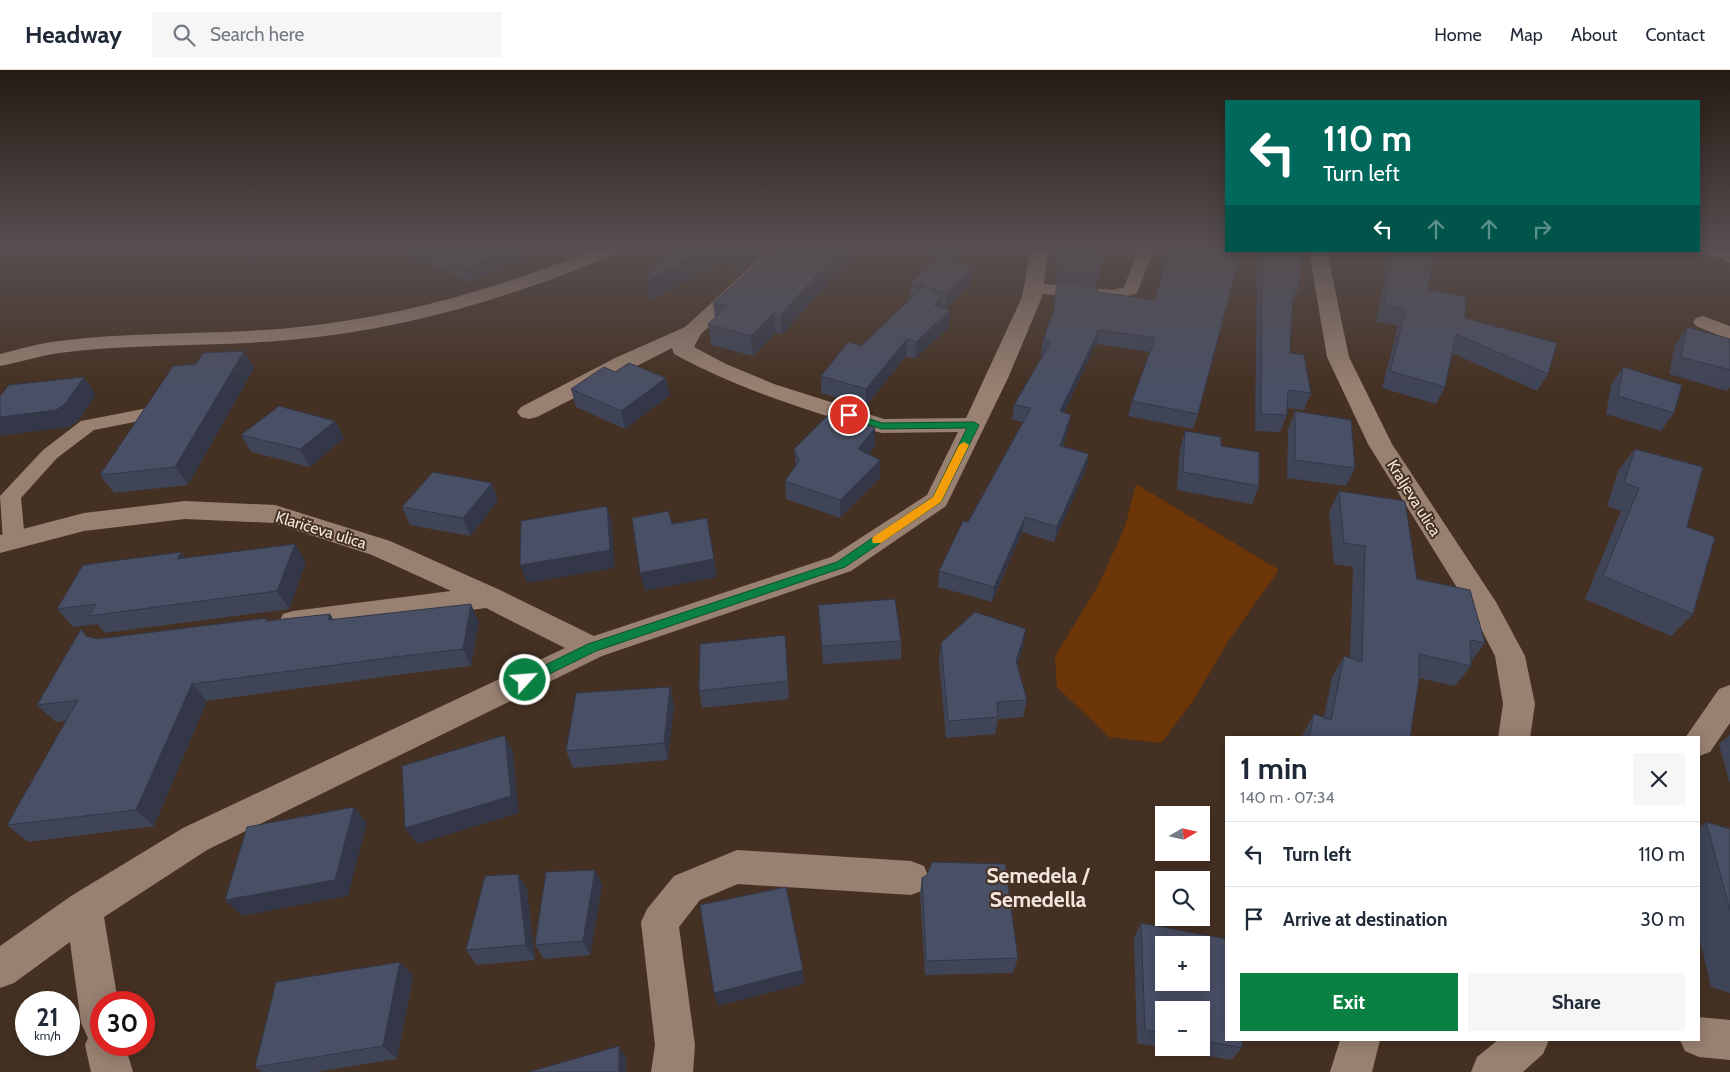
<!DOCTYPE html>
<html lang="en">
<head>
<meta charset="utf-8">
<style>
  body { margin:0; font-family:Cabin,sans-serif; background:#f6f6f7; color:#1f2937; height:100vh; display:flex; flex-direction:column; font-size:19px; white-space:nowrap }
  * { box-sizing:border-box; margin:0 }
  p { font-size:16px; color:#747a83 }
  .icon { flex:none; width:28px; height:28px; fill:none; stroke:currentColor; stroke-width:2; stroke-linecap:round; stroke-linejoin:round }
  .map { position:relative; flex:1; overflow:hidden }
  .side { position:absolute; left:1225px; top:666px; width:475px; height:305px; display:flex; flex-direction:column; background:#fff; border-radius:0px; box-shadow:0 2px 12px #0003 }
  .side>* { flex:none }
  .guide { position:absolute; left:1225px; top:30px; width:475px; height:152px; border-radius:0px; box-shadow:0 2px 12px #0003; background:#00695c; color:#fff; overflow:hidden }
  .needle { width:32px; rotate:81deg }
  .fabs { position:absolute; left:1155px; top:736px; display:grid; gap:10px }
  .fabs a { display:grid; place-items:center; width:55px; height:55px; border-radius:0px; background:#fff; box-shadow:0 2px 12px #0003; font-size:25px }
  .speed { position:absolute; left:15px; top:921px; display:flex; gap:10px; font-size:25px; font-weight:700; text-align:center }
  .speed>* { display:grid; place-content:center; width:65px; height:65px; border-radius:50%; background:#fff; box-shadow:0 2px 12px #0003; line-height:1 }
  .speed small { font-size:12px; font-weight:400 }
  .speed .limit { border:8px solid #d22; background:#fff; color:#111 }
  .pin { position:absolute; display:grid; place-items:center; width:42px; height:42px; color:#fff; margin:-21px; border:2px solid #fff; border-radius:50%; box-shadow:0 1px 5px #0007 }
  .me { position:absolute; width:55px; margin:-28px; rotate:64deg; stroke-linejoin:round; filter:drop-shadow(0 0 4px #0008) }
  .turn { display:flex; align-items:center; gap:18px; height:105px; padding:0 15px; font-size:22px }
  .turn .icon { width:65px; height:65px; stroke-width:2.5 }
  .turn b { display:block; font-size:35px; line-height:42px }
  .lanes { display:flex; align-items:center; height:48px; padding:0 15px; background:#0003; justify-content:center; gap:25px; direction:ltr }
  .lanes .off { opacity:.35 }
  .round { display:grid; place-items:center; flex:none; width:52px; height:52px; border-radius:0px; background:#f6f6f7 }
  .headline { display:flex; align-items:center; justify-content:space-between; height:85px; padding:0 15px }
  h1 { font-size:30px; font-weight:800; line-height:38px }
  .action { display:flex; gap:10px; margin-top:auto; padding:10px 15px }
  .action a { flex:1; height:58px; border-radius:0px; background:#0b8043; color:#fff; font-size:20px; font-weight:800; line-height:58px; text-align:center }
  .action a+a { background:#f6f6f7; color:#1f2937 }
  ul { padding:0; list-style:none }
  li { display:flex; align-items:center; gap:15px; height:65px; padding:0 15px; border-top:1px solid #e0e1e3 }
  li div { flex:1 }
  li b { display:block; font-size:19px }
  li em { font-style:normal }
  header { display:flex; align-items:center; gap:30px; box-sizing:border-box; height:70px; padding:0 25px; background:#fff; border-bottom:1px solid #e0e1e3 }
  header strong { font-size:24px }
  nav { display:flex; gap:28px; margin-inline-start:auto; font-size:18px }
  .search { width:350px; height:45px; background:#f6f6f7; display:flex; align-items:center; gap:12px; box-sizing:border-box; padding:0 18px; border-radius:0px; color:#747a83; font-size:19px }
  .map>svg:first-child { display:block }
</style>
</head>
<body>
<header>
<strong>Headway</strong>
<div class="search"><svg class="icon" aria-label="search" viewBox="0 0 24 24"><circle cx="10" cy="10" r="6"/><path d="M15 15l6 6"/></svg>Search here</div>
<nav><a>Home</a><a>Map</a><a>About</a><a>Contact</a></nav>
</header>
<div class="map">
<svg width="1730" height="1002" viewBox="0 0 1730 1002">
  <rect width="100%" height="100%" fill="#453123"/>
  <!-- green -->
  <path fill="#6c3608" d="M 0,178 L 134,178 L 135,179 L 67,185 L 0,194 Z
    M 1136,414 L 1279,500 L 1229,570 L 1194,629 L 1161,673 L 1109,667 L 1057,617 L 1055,586 L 1098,516 L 1125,457 Z"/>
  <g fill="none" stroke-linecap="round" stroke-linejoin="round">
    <!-- service -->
    <path fill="#998171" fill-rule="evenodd" d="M 1139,178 L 1154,178 L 1137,223 L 1113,230 L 1033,223 L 1027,221 L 1025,218 L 1027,215 L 1033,213 L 1113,220 L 1124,217 Z
      M 153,337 L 160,339 L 162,343 L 160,347 L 94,360 L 57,388 L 21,428 L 25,471 L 22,476 L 14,479 L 6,476 L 3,471 L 0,426 L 43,380 L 81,351 Z"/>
    <!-- minor -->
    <path fill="#998171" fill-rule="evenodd" d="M 771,178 L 790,178 L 779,193 L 701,264 L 694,277 L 726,294 L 774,314 L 884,349 L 966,348 L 1022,227 L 1031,178 L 1049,178 L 1042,227 L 1008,308 L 946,436 L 851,501 L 602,586 L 207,780 L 104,847 L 118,932 L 101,932 L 101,975 L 125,975 L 133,1002 L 91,1002 L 85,975 L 88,968 L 81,953 L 70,872 L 14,913 L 0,918 L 0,876 L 71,826 L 183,758 L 565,578 L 486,538 L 293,563 L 283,560 L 279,552 L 283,544 L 293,541 L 451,521 L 372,485 L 274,453 L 185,449 L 84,461 L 0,483 L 0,465 L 84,443 L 185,431 L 275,435 L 390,471 L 500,520 L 594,566 L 831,487 L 927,425 L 958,362 L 882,363 L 874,361 C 803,338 740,320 674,284 L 672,278 L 537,347 L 529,349 L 521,347 L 517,342 L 521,337 L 615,288 L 685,257 Z
      M 1701,178 L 1726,178 L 1730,180 L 1730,193 L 1704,182 Z
      M 1309,181 L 1327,181 L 1349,287 L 1392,374 L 1496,532 L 1525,586 L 1535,634 L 1530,668 L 1498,668 L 1503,634 L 1495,586 L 1474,545 L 1368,374 L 1327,287 Z
      M 1703,246 L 1730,256 L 1730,270 L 1696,256 L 1693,252 L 1696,248 Z
      M 1730,615 L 1730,653 L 1710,682 L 1699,686 L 1699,668 L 1685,668 L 1719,619 Z
      M 737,780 L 911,791 L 924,796 L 929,808 L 924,820 L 911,825 L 738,814 L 700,830 L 679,857 L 695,975 L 693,1002 L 651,1002 L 655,975 L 641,852 L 647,839 L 674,806 Z
      M 1699,947 L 1730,950 L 1730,990 L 1699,987 L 1685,981 L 1680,970 L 1699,970 Z
      M 1340,970 L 1380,970 L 1372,1002 L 1330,1002 Z
      M 1498,970 L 1549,970 L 1543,984 L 1523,1002 L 1471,1002 L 1477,987 Z"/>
    <!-- tertiary -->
    <path fill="#998171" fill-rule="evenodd" d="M 597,178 L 623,178 L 620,182 C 514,227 405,260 289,270 C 213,277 135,273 59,283 C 39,286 20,292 0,296 L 0,284 C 20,279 39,273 59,271 C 136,261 213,265 290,258 C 397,248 498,219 597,178 Z"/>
  </g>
  <!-- wall -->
  <path fill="#3f4457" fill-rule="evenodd" d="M 395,178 L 532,178 L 533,181 L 475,211 L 474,214 Z
    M 672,178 L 768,178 L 739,205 L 729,188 L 651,230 L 649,228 L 646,208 Z
    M 860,178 L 782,265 L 776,262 L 753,286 L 711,275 L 708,254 L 715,248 L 713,233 Z
    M 909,178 L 967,178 L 952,192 Z
    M 1056,178 L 1101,178 L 1099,204 L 1096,216 L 1097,222 L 1155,230 L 1198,344 L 1193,359 L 1128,346 L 1132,331 L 1150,282 L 1096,274 L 1064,342 L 1071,345 L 1068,360 L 1063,376 L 1089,384 L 1086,399 L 1054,472 L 1022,462 L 992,532 L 938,517 L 939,501 L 968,452 L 1023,352 L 1012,350 L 1014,335 L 1043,285 L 1041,285 L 1043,270 L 1053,243 L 1057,213 L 1056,213 L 1057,207 L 1053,207 L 1058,179 Z
    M 1257,181 L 1300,181 L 1299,217 L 1293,233 L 1292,233 L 1290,283 L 1311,323 L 1304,340 L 1287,338 L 1287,345 L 1280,362 L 1255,361 Z
    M 1390,181 L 1434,181 L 1428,219 L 1465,248 L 1548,304 L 1537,321 L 1452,283 L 1445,317 L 1436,334 L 1382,318 L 1398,256 L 1376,251 Z
    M 972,198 L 970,215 L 946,239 L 950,240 L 949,257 L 915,289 L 906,286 L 866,336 L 821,323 L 821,306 L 861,276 L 910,229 L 911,212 Z
    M 1687,257 L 1730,269 L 1730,317 L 1727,321 L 1669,304 L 1675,275 Z
    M 244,281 L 254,298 L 188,415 L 114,423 L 100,405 L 196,294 Z
    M 1623,297 L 1674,343 L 1661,361 L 1606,344 L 1611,315 Z
    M 571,319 L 670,325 L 625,359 L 576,337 Z
    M 1295,341 L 1355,398 L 1346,416 L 1287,408 L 1288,359 Z
    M 335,351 L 344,368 L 310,397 L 251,382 L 241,365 Z
    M 1185,361 L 1221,376 L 1259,416 L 1252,434 L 1177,420 L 1180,379 Z
    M 875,376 L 868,384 L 880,408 L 840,448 L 786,429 L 785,411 L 796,396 L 794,379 Z
    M 1635,379 L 1687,457 L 1693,544 L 1671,566 L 1585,529 L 1621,441 L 1607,436 L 1618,401 Z
    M 492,413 L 498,431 L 470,466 L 410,455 L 402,437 Z
    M 1339,421 L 1417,509 L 1485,573 L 1470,593 L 1471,596 L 1455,616 L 1419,608 L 1410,668 L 1302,668 L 1303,664 L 1314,644 L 1324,647 L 1332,607 L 1344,586 L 1350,588 L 1353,497 L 1334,494 L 1329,442 Z
    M 181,482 L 185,488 L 306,492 L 289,539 L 105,563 L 97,554 L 73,557 L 57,539 Z
    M 818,535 L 901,571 L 901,589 L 823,594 Z
    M 330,544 L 333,549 L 479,552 L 471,596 L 405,604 L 207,631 L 154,756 L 28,772 L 7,755 L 66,651 L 56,652 L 37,635 L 88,567 L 97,569 Z
    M 785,565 L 789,629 L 702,638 L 699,621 Z
    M 941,573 L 1023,576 L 1017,595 L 1027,630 L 1023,647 L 998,649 L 995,664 L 946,668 L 939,591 Z
    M 670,617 L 674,634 L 668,690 L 573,698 L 566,681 Z
    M 1730,665 L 1730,714 L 1719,674 Z
    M 1706,752 L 1730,759 L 1730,923 L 1711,917 L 1699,867 L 1699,758 Z
    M 595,800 L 602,815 L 590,885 L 544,889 L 535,875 Z
    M 518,804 L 527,819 L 535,890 L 477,895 L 466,880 Z
    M 927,805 L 1018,888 L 1013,903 L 925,905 L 920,823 L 922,808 Z
    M 1141,853 L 1242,978 L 1231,990 L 1137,973 L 1134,868 ZM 1164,940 L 1201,940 L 1201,978 L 1164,978 Z
    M 400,892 L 413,906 L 397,989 L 316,1002 L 262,1002 L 255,997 Z"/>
  <!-- shaded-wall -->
  <path fill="#333747" d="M 507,178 L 532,178 L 533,181 L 475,211 L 474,214 L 469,200 L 470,197 Z
    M 708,178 L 728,178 L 729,188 L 651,230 L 647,210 Z
    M 745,178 L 768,178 L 739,205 L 737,185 Z
    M 842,178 L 860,178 L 782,265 L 780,245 Z
    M 953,178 L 967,178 L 952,192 Z
    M 972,198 L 970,215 L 945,239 L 946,223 Z
    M 941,227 L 940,244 L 934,235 Z
    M 950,240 L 949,257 L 915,289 L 916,272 Z
    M 774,242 L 776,262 L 753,286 L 751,266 Z
    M 1099,260 L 1096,274 L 1058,356 L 1060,341 Z
    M 907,269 L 906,286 L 866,336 L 866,319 Z
    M 244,281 L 254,298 L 188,415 L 175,397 Z
    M 84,307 L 96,325 L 78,351 L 70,357 L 0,366 L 0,347 Z
    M 666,308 L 670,325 L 625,359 L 621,341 Z
    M 1071,345 L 1068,360 L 1057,391 L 1060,376 Z
    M 335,351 L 344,368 L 310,397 L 300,379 Z
    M 875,358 L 875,376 L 858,397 L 858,379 Z
    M 1089,384 L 1086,399 L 1054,472 L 1057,457 Z
    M 880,390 L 880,408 L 840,448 L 840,430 Z
    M 492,413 L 498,431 L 470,466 L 463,448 Z
    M 607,436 L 612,454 L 615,498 L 527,513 L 520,495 Z
    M 1025,447 L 1022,462 L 992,532 L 994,517 Z
    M 295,474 L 306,492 L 289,539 L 277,521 Z
    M 181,482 L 194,500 L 177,489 Z
    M 714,489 L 717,507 L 645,521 L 640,503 Z
    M 471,534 L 479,552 L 471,596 L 463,579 Z
    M 330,544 L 340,562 L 328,550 Z
    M 1026,559 L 1023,576 L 1013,608 L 1016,591 Z
    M 785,565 L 787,583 L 789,629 L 788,611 Z
    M 192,614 L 207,631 L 154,756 L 136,740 Z
    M 670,617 L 674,634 L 668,690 L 664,673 Z
    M 505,665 L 513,682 L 519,743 L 417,774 L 405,758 Z
    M 354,737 L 367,753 L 348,826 L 242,846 L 225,830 Z
    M 595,800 L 602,815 L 590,885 L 583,871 Z
    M 518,804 L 527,819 L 535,890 L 526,875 Z
    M 400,892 L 413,906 L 397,989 L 383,976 Z
    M 803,900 L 804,914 L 718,936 L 714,923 Z
    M 619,976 L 626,988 L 626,1002 L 619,1002 Z"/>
  <!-- building -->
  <path fill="#494f65" stroke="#333747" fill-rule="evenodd" d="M 421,178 L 507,178 L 470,197 L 469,200 Z
    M 672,178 L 708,178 L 647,210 L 646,208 Z
    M 733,178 L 745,178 L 737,185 Z
    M 775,178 L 842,178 L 780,245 L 774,242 L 751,266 L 708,254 L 728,236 L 713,233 Z
    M 1058,178 L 1101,178 L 1099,204 L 1058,201 L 1059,194 L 1055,194 Z
    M 1168,178 L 1226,178 L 1226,181 L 1241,181 L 1198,344 L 1132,331 L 1155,268 L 1099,260 L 1060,341 L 1071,345 L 1060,376 L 1089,384 L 1057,457 L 1025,447 L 994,517 L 939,501 L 963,451 L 968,452 L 1031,338 L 1014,335 L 1051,271 L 1043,270 L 1054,240 L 1057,213 L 1098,216 L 1097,222 L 1155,230 Z
    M 1262,181 L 1300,181 L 1299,217 L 1293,216 L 1290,283 L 1304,285 L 1311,323 L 1288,320 L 1287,345 L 1261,344 Z
    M 1393,181 L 1434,181 L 1428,219 L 1466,227 L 1465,248 L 1557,273 L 1548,304 L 1456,264 L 1445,317 L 1390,301 L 1406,239 L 1384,234 Z
    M 938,188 L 972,198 L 946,223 L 931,218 L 941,227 L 934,235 L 950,240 L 916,272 L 907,269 L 866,319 L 821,306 L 848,272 L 861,276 L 924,216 L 911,212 Z
    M 1687,257 L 1730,269 L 1730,300 L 1681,287 Z
    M 244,281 L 175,397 L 100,405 L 173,296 L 196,294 L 203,283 Z
    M 629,293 L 666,308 L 621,341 L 571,319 L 604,297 L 615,302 Z
    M 1623,297 L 1682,315 L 1674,343 L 1618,326 Z
    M 84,307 L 65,334 L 56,340 L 0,347 L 0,326 L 9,315 Z
    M 279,336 L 335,351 L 300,379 L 241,365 Z
    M 832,341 L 875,358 L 858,379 L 880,390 L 840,430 L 785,411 L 799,391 L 794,379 Z
    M 1295,341 L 1351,350 L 1355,398 L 1295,390 Z
    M 1185,361 L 1221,367 L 1221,376 L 1259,382 L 1259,416 L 1183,402 Z
    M 1635,379 L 1703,397 L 1687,457 L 1715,467 L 1693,544 L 1603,506 L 1639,418 L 1624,413 Z
    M 433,402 L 492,413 L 463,448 L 402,437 Z
    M 1339,421 L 1405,431 L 1417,509 L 1470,520 L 1485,573 L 1470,570 L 1471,596 L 1419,584 L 1419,609 L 1410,668 L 1309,668 L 1314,644 L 1331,650 L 1344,586 L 1362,592 L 1365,476 L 1344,473 Z
    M 607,436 L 610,480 L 520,495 L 521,451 Z
    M 668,441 L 672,454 L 707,448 L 714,489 L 640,503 L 632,448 Z
    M 295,474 L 277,521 L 89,546 L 96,534 L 57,539 L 83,495 L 181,482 L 177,489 Z
    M 895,529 L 901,571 L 822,576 L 818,535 Z
    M 471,534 L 463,579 L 395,587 L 395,585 L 395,587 L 192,614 L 136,740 L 7,755 L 78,630 L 37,635 L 81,559 L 86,566 L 97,569 L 267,548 L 266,551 L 330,544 L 328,550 Z
    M 975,542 L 1026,559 L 1016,591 L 1027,630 L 997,632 L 998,647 L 948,651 L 941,573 Z
    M 785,565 L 788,611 L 699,621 L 700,574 Z
    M 670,617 L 664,673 L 566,681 L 576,623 Z
    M 505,665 L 511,726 L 405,758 L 402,696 Z
    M 354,737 L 335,810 L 225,830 L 247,757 Z
    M 1706,752 L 1730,759 L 1730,840 Z
    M 932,792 L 1005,794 L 1018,888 L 926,891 L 922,808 L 927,805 Z
    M 595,800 L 583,871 L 535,875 L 546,802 Z
    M 518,804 L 526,875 L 466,880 L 485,806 Z
    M 786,817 L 803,900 L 714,923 L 700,835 Z
    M 1141,853 L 1226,869 L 1226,970 L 1242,970 L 1242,978 L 1201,970 L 1201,940 L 1164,940 L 1164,963 L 1145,960 ZM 1164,875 L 1201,875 L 1201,912 L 1164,912 Z
    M 400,892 L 383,976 L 255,997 L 276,912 Z
    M 619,976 L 619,1002 L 529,1002 Z"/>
  <!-- sky -->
  <linearGradient id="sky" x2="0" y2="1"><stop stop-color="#261b13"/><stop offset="0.56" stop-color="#564e50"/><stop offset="1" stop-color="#564e50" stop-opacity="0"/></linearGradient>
  <rect width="1730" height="319" fill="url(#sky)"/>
  <!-- route -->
  <path fill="#0b8043" stroke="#07532c" d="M 849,342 L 882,353 L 974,352 L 979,355 L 941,432 L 845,497 L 596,581 L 529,614 L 521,614 L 519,610 L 521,607 L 588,574 L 837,492 L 933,427 L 967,358 L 882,359 L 845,347 L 844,345 Z"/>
  <!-- slow -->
  <path fill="#f59e0b" d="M 964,372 L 969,375 L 941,432 L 881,473 L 873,473 L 872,470 L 873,467 L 933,427 L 959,375 Z"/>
  <g text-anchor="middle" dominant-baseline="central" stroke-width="4" stroke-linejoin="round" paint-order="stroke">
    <!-- street labels -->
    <g font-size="16" fill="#f3e6dd" stroke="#453123">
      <text transform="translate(1414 428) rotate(58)">Kraljeva ulica</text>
      <text transform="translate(321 460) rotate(17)">Klaričeva ulica</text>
    </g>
    <!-- near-neighbourhood labels -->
    <g font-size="21" font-weight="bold" fill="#f3e6dd" stroke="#453123">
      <text x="1038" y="805">Semedela /<tspan x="1038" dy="24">Semedella</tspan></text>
    </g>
  </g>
</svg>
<div class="fabs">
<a><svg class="needle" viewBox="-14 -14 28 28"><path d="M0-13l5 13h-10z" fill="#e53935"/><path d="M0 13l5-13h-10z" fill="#747a83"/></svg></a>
<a><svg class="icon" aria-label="search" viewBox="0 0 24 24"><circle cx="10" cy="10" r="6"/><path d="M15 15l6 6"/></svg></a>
<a>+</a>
<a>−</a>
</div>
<div class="speed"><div>21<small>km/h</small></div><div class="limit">30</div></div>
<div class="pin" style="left:849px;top:345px;background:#d93025"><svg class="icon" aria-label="arrive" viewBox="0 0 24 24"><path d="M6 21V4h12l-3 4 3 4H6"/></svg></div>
<svg class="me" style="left:525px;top:610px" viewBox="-20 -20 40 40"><circle r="17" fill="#0b8043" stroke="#fff" stroke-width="3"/><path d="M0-11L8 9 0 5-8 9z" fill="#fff"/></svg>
<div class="guide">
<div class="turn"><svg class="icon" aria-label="left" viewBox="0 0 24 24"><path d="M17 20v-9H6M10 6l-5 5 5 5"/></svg><div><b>110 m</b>Turn left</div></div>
<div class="lanes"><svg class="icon" aria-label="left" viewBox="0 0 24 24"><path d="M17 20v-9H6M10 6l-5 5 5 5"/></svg><svg class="icon off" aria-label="ahead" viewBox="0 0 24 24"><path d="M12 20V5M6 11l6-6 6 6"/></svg><svg class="icon off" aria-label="ahead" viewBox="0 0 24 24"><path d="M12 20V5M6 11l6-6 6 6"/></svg><svg class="icon off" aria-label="right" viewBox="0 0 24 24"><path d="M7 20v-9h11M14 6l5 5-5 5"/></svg></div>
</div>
<section class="side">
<div class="headline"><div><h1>1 min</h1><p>140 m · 07:34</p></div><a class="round"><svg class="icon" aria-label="close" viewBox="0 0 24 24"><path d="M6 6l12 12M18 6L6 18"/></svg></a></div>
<ul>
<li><svg class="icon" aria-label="left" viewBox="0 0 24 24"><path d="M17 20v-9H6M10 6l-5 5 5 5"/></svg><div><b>Turn left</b></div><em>110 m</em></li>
<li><svg class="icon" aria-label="arrive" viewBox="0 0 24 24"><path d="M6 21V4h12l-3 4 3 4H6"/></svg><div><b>Arrive at destination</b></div><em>30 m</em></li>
</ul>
<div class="action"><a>Exit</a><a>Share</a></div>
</section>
</div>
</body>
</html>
